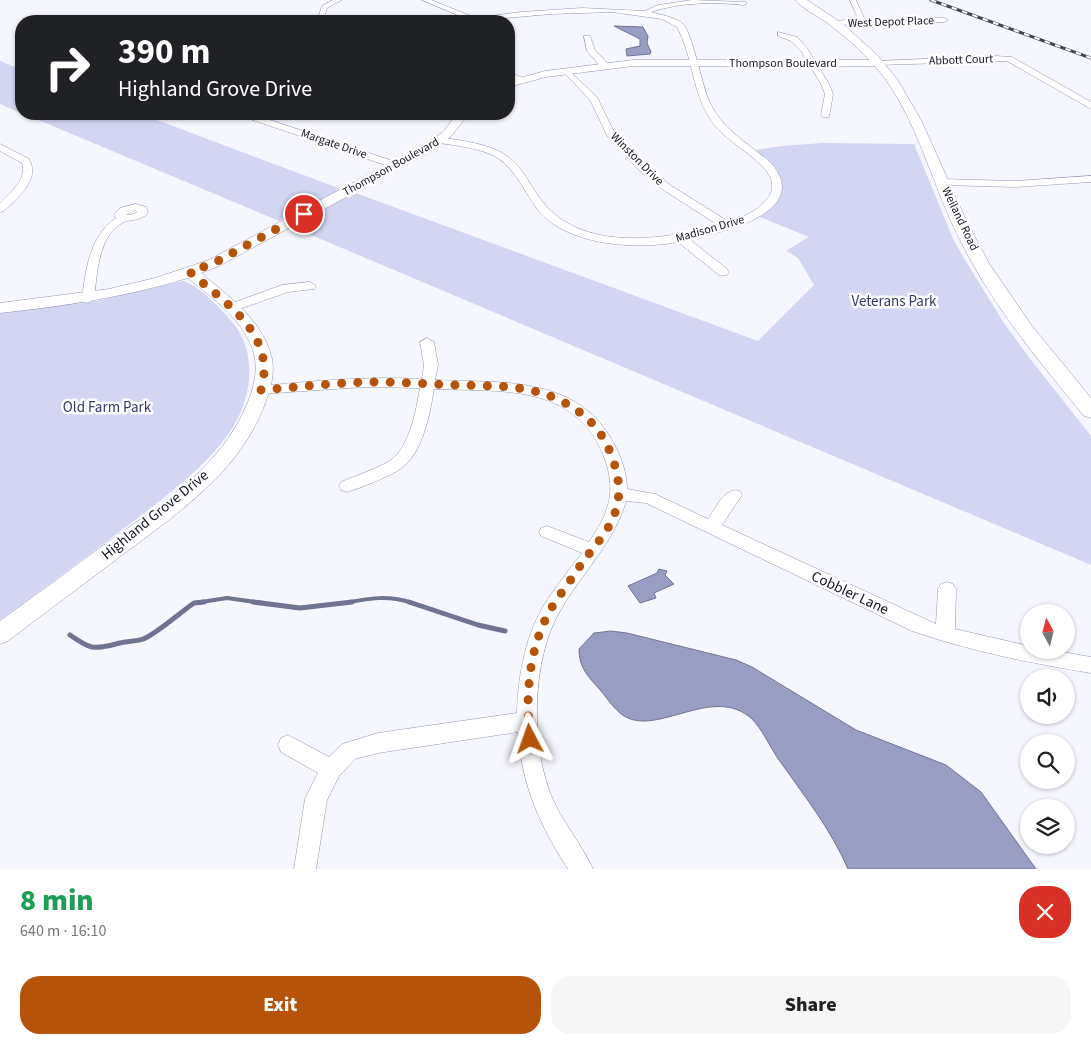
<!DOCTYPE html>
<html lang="en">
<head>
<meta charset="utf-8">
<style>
  body { margin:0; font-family:"Source Sans 3",sans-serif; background:#f6f6f6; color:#222; height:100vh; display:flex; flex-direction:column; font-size:19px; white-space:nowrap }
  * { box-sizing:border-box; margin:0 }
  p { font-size:16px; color:#767676 }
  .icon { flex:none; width:28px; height:28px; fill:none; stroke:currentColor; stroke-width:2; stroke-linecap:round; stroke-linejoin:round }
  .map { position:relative; height:869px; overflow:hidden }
  .details { display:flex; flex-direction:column; background:#fff; flex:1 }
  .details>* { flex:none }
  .hud { position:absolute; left:15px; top:15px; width:500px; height:105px; border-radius:20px; box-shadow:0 1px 4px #0004; background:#202124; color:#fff; overflow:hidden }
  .needle { width:32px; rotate:353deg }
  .controls { position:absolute; left:1020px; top:604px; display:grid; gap:10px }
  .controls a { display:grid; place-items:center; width:55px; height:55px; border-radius:50%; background:#fff; box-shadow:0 1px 4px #0004; font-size:25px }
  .pin { position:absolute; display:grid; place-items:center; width:42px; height:42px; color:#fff; margin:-21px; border:2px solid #fff; border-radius:50%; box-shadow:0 1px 5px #0007 }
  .me { position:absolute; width:55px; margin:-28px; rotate:356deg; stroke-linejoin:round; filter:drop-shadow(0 0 4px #0008) }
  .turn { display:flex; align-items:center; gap:18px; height:105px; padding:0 20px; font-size:22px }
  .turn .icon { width:65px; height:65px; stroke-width:2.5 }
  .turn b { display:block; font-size:35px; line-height:42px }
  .round { display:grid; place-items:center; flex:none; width:52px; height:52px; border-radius:20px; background:#f6f6f6 }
  .overview { display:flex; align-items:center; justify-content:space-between; height:85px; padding:0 20px }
  h1 { font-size:30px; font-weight:800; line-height:38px; color:#1e9e55 }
  .primary-button { display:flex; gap:10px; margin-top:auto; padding:10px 20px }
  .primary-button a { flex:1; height:58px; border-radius:20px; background:#b45309; color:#fff; font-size:20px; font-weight:800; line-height:58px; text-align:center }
  .primary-button a+a { background:#f6f6f6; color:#222 }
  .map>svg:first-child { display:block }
</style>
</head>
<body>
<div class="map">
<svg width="1091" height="869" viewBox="0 0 1091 869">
  <rect width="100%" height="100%" fill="#f6f7fe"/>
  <!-- green -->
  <path fill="#d2d6f2" d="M 0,61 L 21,69 L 21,113 L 0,104 Z
    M 24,114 L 141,114 L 341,189 L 279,221 Z
    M 823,143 L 914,144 L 954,241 L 970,268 L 1004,323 L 1028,356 L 1091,436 L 1091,565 L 290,226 L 353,192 L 758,341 L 814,285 L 798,258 L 786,251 L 809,237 L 760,217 C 797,195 779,172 756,150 L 782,146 Z
    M 183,281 C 199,285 226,313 236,327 C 257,356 251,398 233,427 C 210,463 176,488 143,514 C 96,550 48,585 0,620 L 0,312 L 97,301 Z"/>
  <!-- water -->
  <path fill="#989dc3" stroke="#707492" d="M 614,26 L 643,27 L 648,36 L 647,43 L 651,52 L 650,54 L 627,56 L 626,49 L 640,46 L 640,39 Z
    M 659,569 L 667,571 L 665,575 L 674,584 L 654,593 L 656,598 L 640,603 L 628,586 L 657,573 Z
    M 611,631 L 627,633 L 736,660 L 752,667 L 856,730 L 946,765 L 981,792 L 1036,869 L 848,869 C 831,829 802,793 777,757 C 769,745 762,729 752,719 C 715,685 662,733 628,718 C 617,714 608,699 601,691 C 589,677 579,669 579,649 L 594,633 Z"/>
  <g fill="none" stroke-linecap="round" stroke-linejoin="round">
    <!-- stream-far1 -->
    <path stroke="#707492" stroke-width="4" d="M 195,603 L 227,598 L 262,603
      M 345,603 C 369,598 389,595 412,603"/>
    <!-- stream -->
    <path stroke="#707492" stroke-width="5" d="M 253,602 L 300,608 L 352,602
      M 409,602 L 478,625 L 505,631
      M 70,635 C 90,649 93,650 116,644 C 125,641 135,642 143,639 C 155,635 182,611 194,603 L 204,602"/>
    <!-- minor casing -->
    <g stroke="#9195b5" stroke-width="1">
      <path id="minor" d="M 333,0 L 342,0 L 327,8 L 323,21 L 317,21 L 322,6 Z
        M 422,0 L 431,0 L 476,18 L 521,12 L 582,8 L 645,11 L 658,5 L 692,0 L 746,2 L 746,4 L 744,5 C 713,2 681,2 651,12 C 661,15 675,17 683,24 C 691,31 702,82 707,96 C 716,119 732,133 751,147 C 758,153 766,158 772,164 C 812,213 721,233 689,239 L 727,269 L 729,272 L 727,275 L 719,275 L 678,242 C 637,250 567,246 538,210 C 525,193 516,170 498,158 C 481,148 459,146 439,143 L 434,140 L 439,137 C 468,142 503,144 521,170 C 531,183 538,199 550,210 C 593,251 667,239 718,225 L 662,189 L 642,173 L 608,137 L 590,100 L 563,71 L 567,69 L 597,97 L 615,134 L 650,169 L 670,185 L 729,222 C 751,215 790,195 763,167 C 745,148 720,138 707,114 C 692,87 692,54 677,27 L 662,19 L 612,12 L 551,14 L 472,21 Z
        M 850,0 L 856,0 L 865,20 L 944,18 L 948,20 L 944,22 L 835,25 L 835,21 L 858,19 Z
        M 778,32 L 797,37 L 807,48 L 829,84 L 833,94 L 829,117 L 823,117 L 821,115 L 825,94 L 821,84 L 801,51 L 791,41 L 778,36 Z
        M 584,36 L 590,36 L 595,50 L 608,64 L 608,68 L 602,68 L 587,51 Z
        M 995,56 L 1012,57 L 1091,102 L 1091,109 L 1007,61 L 878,65 L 874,63 L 878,61 Z
        M 509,72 L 523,78 L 524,80 L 520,83 L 509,77 Z
        M 240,114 L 252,114 L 399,163 L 400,165 L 399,167 L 391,167 L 241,116 Z
        M 0,144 L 29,159 C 41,180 17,198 4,211 L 0,212 L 0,203 C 11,192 27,180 22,163 L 0,151 Z
        M 1091,176 L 1091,182 L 1015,187 L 942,185 L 937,182 L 942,179 L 1015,181 Z
        M 136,204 L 146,207 L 148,213 C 141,221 132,219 124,222 C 98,234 97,275 94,299 L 88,303 L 84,302 L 82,299 C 86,269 89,237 116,218 L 114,215 L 120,208 ZM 135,210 L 137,212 L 131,215 L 126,215 Z
        M 310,282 L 316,286 L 314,289 L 288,292 L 231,312 L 225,308 L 227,305 L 282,285 Z
        M 427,338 L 434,342 L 438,365 L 435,380 C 500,383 577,375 613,442 C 621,456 627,473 627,489 L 655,494 L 708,519 C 716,508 725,486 740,491 L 742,495 L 722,525 L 936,624 L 938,589 L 941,584 L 947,582 L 953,584 L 956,589 L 955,629 L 1029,646 L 1029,650 L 1051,650 L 1091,657 L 1091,673 C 1030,663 970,651 912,631 L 646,503 L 626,501 C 614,543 581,574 560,611 C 531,660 530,748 553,800 C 564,824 582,845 593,869 L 568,869 C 540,826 521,783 518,732 L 378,753 L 355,759 L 339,776 L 327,800 L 316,869 L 294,869 L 305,799 L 318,773 L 281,752 L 278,745 L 281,738 L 288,735 L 329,757 L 342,744 L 378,733 L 517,713 C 518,674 526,633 547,600 C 558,584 570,569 582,553 L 541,536 L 539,532 L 541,528 L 547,526 L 589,542 C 609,513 617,491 604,457 C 575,382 499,392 434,389 C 430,413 423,454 400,469 C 389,477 360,488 347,492 L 341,490 L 339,486 L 341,482 C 357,475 374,470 388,462 C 410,449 416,410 420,388 L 363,387 L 261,394 L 256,393 L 254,390 L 256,387 L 261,386 C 315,381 368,376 422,379 L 424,365 L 420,342 Z"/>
    </g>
    <!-- tertiary casing -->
    <g stroke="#9195b5" stroke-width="1">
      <path id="tertiary" d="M 633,60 L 878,60 L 883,63 L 878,66 L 633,66 L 546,77 L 509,87 L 509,81 L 545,71 Z
        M 457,114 L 469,114 L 451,136 L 435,149 L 219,266 L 201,273 C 228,296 264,321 272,359 C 275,375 270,391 264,406 C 238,475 173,516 117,559 C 81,586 44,613 8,641 L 0,644 L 0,621 C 34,596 68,572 101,547 C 157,507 221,469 248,402 C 254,387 258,370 254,354 C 245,320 213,299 188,278 C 126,297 64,306 0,313 L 0,303 L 109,289 L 155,278 L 209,260 L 427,143 L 443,132 Z"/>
    </g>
    <!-- secondary casing -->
    <g stroke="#9195b5" stroke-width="1">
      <path id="secondary" d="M 795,0 L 807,0 L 843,24 L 877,55 L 897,79 L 921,120 L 967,222 L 990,265 L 1032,326 L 1091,398 L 1091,418 L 1084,416 C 1039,361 993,306 961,242 C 934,190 920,128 886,80 C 869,57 849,39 826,22 C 816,15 803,9 795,0 Z"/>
    </g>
    <!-- minor -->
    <use href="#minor" fill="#fff" fill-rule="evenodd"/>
    <!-- tertiary -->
    <use href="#tertiary" fill="#fff" fill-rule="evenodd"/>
    <!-- secondary -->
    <use href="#secondary" fill="#fff" fill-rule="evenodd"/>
    <!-- rail casing -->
    <g stroke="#43454f" stroke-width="3">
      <path id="rail" d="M 931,0 L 1091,58"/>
    </g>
    <!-- rail -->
    <use href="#rail" stroke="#fff" stroke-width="2" stroke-dasharray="5.5" stroke-linecap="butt"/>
  </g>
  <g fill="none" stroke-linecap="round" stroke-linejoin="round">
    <!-- route -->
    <path stroke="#b45309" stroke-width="9" stroke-dasharray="0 16.2" d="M 304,214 L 214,263 L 190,272 C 219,298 262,324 264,367 C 265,374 262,382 261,390 C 300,387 339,382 378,382 C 403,382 428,384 453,385 C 488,386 525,384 557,399 C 585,412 602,429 612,457 C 620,479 622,499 612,520 C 605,536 590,551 580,566 C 571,580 561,593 552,607 C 529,646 525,694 530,739"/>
  </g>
  <g text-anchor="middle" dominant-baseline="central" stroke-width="5" stroke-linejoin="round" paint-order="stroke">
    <!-- far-street labels -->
    <g font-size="12" fill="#131520" stroke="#fff">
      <text transform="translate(891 22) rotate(-2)">West Depot Place</text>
      <text transform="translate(961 60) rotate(-2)">Abbott Court</text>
      <text x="783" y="63">Thompson Boulevard</text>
      <text transform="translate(334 144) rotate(19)">Margate Drive</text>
      <text transform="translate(637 159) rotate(45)">Winston Drive</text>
      <text transform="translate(391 167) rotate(-29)">Thompson Boulevard</text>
      <text transform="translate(960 219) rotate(64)">Weiland Road</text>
      <text transform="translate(710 229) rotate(-16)">Madison Drive</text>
    </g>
    <!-- park labels -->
    <g font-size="15" fill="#343769" stroke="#fff">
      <text x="894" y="301">Veterans Park</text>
      <text x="107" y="407">Old Farm Park</text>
    </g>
    <!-- street labels -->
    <g font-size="15" fill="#131520" stroke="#fff">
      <text transform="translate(155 515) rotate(-39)">Highland Grove Drive</text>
      <text transform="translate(850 593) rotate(25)">Cobbler Lane</text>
    </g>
  </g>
</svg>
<div class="controls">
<a><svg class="needle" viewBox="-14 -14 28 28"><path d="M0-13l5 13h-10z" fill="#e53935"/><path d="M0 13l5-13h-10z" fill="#767676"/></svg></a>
<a><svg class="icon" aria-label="sound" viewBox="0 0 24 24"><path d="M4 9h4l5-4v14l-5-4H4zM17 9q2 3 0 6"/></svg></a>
<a><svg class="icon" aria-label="search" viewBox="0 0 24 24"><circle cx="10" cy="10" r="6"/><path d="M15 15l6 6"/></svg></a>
<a><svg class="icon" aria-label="layers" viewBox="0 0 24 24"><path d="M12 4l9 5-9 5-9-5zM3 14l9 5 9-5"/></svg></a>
</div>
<div class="pin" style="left:304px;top:214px;background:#d93025"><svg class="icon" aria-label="arrive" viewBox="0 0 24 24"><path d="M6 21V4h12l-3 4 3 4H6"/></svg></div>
<svg class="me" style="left:530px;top:739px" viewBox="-20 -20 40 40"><path d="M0-17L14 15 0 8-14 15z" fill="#b45309" stroke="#fff" stroke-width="4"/></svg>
<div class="hud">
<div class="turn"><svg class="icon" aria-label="right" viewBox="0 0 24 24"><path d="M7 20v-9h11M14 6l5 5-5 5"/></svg><div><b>390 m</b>Highland Grove Drive</div></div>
</div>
</div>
<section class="details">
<div class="overview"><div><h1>8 min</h1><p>640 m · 16:10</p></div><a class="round" style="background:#d93025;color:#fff"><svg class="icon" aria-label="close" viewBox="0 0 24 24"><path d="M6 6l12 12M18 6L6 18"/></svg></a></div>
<div class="primary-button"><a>Exit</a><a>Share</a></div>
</section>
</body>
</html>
